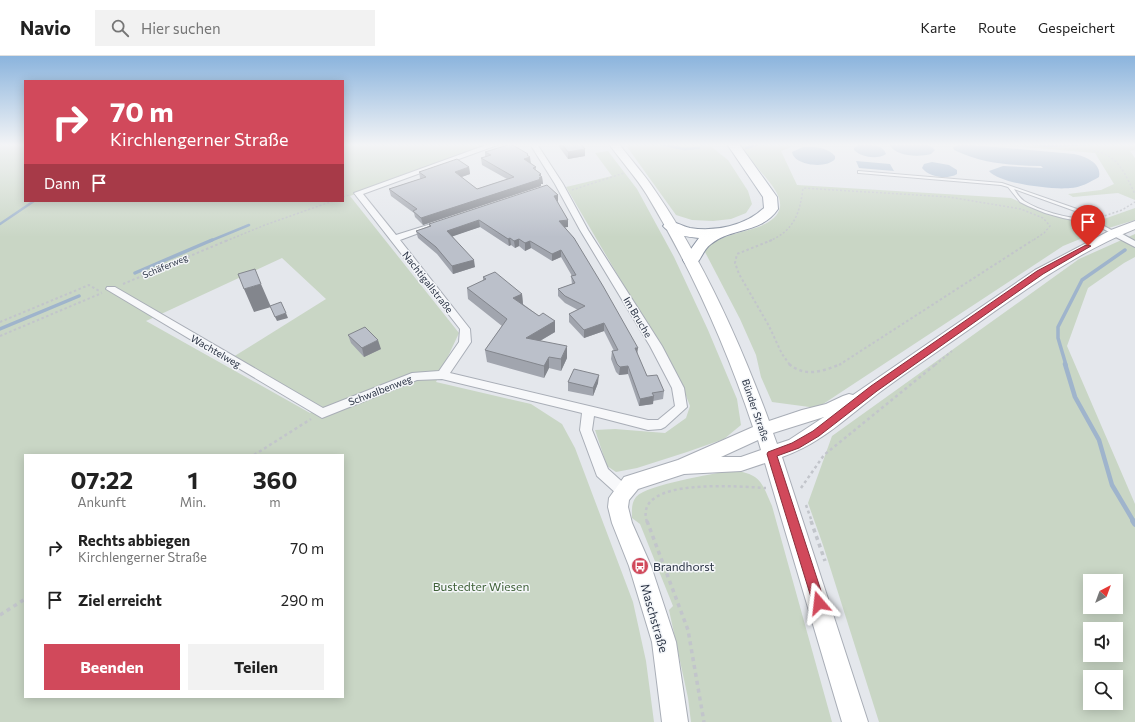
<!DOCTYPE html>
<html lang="de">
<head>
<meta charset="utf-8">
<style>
  body { margin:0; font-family:Commissioner,sans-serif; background:#f2f2f2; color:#222; height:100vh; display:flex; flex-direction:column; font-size:15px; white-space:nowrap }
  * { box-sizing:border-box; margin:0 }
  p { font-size:13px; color:#767676 }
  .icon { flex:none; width:22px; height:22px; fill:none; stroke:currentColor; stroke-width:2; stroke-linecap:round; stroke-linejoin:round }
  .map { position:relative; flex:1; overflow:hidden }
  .panel { position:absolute; left:24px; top:398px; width:320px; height:244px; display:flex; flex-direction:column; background:#fff; border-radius:0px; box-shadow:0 2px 10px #0003 }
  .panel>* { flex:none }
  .banner { position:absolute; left:24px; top:24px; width:320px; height:122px; border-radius:0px; box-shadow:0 2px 10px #0003; background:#d1495b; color:#fff; overflow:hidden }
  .needle { width:26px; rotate:41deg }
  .tools { position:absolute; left:1083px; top:518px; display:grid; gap:8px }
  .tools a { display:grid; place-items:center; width:40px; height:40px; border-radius:0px; background:#fff; box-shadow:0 2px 10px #0003; font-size:20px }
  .pin { position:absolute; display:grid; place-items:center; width:34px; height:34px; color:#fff; margin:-41px -17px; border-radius:50% 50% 50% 0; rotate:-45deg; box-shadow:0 0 4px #0007 }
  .pin .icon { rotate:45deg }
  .me { position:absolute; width:44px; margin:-22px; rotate:343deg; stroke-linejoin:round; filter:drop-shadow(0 0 3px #0008) }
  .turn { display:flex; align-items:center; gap:14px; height:84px; padding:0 20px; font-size:18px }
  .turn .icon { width:52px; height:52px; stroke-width:2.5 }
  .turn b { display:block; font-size:28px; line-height:34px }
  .then { display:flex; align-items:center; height:38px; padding:0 20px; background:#0003; gap:8px; font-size:15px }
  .eta { display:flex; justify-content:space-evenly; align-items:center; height:68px; text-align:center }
  .eta b { font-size:24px; font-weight:700; line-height:28px }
  .cta { display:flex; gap:8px; margin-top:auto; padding:8px 20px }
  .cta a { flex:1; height:46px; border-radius:0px; background:#d1495b; color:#fff; font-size:16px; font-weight:700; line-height:46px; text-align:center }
  .cta a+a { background:#f2f2f2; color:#222 }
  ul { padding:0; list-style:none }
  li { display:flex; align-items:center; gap:12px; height:52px; padding:0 20px }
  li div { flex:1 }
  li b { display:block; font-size:15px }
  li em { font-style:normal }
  header { display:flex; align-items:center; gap:24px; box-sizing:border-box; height:56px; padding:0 20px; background:#fff; border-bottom:1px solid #e0e0e0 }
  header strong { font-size:19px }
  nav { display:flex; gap:22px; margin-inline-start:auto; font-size:14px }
  .search { width:280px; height:36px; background:#f2f2f2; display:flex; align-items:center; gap:10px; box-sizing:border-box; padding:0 14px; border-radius:0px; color:#767676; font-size:15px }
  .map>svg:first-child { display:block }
</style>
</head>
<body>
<header>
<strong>Navio</strong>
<div class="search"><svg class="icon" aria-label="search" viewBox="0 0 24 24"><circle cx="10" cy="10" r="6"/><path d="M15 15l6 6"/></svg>Hier suchen</div>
<nav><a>Karte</a><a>Route</a><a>Gespeichert</a></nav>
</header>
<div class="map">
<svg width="1135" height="666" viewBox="0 0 1135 666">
  <rect width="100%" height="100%" fill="#e4e7ec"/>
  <!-- green -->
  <path fill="#c9d6c5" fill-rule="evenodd" d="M 0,88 L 25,88 L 25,145 L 343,145 L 343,88 L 479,88 L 485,90 L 350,140 L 459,277 L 436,326 L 531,348 L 562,368 L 575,392 L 633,546 L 646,605 L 654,666 L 0,666 ZM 282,202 L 326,243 L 233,301 L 318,351 L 310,357 L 146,265 ZM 25,399 L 343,399 L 343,641 L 25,641 Z
    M 625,88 L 708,88 L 728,104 L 748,135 L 752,148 L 746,157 L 731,163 L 713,165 L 692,164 L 676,159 Z
    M 740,88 L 799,88 L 781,95 L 797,129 L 1011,142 L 1042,156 L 1087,169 L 1135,152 L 1135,164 L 1102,174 L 1063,190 L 817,352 L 772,346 L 761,321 L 756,299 L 740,263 L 705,196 C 716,172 775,179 780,151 C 783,132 747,106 740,88 Z
    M 989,88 L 1135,88 L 1135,94 L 1130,95 L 1135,102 L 1135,144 L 1118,137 L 1073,141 L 1068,138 L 1101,134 L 1114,128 L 1095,97 Z
    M 608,95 L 637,133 L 674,201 L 708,274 L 737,343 L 741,369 L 724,383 L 687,396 L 637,412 L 616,416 L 607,410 L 595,374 L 615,373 L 665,377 L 686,362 L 690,350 L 681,327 L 566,131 L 612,120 L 595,97 Z
    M 1135,178 L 1135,201 L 1124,207 L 1088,232 L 1067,290 L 1135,448 L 1135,666 L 879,666 L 823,489 L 808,447 L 832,380 L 1079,203 ZM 1090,525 L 1116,525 L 1116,551 L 1090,551 ZM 1090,573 L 1116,573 L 1116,599 L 1090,599 ZM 1090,621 L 1116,621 L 1116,647 L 1090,647 Z
    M 731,414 C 761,418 761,425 772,450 L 832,666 L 691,666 L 688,642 L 669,554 L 673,550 L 640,468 L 632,462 C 632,455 631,447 636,441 C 648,428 712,419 731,414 Z"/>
  <!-- water -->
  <path fill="#9fb4cc" d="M 889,88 L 928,88 L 935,94 L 931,98 C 919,101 895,101 889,88 Z
    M 961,88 L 1074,98 C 1085,100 1102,107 1099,121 C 1090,126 1080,132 1070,132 C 1053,134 1000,128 989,115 L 1003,110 L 1043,112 L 1041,110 C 1009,109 983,108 954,94 L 953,91 Z
    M 858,89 C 867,88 883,88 886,98 C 877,104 861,101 854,94 L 854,92 Z
    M 803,91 C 814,90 827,91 835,100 L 835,103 C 827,113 794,110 792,96 Z
    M 856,105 L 890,108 L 894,115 L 859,112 Z
    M 932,106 L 949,109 L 957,114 L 957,118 C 947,124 929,121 922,112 L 924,108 Z"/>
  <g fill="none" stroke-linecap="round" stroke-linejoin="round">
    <!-- stream-far3 -->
    <path stroke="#9fb4cc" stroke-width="2.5" d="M 660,88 L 684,93 L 699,92
      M 1032,88 L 1047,90 L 1093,88
      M 746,92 L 759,88
      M 0,168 L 34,145
      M 210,185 L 249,169"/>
    <!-- stream-far2 -->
    <path stroke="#9fb4cc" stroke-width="3.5" d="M 135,217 L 212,184
      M 0,273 L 79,240
      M 1066,309 L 1058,282 L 1058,271 L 1082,224 L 1125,194"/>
    <!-- stream-far1 -->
    <path stroke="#9fb4cc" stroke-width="4.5" d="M 1065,308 L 1075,341 L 1099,384 L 1112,429 L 1134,466"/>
    <!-- stream -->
    <path stroke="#9fb4cc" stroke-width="5.5" d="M 1133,465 L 1135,468"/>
    <!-- lane casing -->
    <g stroke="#a9aeb7" stroke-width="2">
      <path id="lane" d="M 858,115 L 1002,127 L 1077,153 L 1091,163 L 1117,177 L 1115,178 L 1113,178 L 1088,165 L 1073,164 L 1063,162 L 1045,157 L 1028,150 L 1020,146 L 1008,131 L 1001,129 L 859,117 L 858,117 ZM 1014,133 L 1075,155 L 1085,163 C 1066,162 1040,155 1024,145 C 1020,142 1017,138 1014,133 Z"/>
    </g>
    <!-- street casing -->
    <g stroke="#a9aeb7" stroke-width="2">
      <path id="street" d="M 489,88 L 500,88 L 363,138 L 396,179 L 431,168 L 435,171 L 400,184 L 470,273 L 471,286 L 450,317 L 648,364 L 658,364 L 675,350 L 672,332 L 650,290 L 580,174 L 555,128 L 530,88 L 537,88 L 563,128 L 588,174 L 662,290 L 684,332 L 687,351 L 665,371 L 661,373 L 648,374 L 594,360 L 592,374 L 608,413 L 628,431 L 630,435 L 628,439 L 623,441 L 618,439 L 597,420 L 580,374 L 582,357 L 442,323 L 417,324 L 322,362 L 106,233 L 107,231 L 115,231 L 323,352 L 412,317 L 439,315 L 459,286 L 460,273 L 354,137 Z
        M 1115,174 L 1135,185 L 1135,191 L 1112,179 L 1111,177 Z"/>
    </g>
    <!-- secondary casing -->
    <g stroke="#a9aeb7" stroke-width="2">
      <path id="secondary" d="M 609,88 L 619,88 C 631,104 645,119 656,136 C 704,206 740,286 769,365 L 802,354 L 826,348 L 843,340 L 849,338 L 853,339 L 1035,214 L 1111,174 L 1135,165 L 1135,173 C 1076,197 1026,233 974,270 C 943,292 911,313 880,336 C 847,361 822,387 782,401 L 868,666 L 842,666 L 765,407 L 741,415 L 684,418 L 638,433 L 629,444 L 628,451 L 632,467 L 651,510 L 676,586 L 688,666 L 662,666 L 652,586 L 629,510 L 612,467 L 608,451 L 609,442 L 624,421 L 678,404 L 753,371 C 726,290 691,212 647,139 C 636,121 621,105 609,88 ZM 824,361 L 789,384 L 777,388 L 773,377 ZM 758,384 L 761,394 L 741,401 L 721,401 Z"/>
    </g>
    <!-- highway casing -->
    <g stroke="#8b94a3" stroke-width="2">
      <path id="highway" d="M 727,88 L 739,88 L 777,141 L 778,153 C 761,178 732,171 711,188 C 704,193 702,201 697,207 L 691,209 L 685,207 L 683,204 L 699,182 C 688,181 670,179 663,170 L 666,167 C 675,164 681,170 690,172 C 715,176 745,170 764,152 L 763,141 Z"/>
    </g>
    <!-- path-far3 -->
    <path stroke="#c2c5cb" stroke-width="1.5" stroke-dasharray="2 2" stroke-linecap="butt" d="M 1054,88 C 1062,93 1069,93 1078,93 C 1115,95 1120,107 1135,138
      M 572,134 L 624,117
      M 343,141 L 349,139
      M 1101,161 L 1122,154 L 1135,146
      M 226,185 L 265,169 L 333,145
      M 769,185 C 794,175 800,157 803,132 L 949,141 L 1021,153 L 1043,162 L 1050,170 L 1044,177 L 1032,185"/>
    <!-- path-far2 -->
    <path stroke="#c2c5cb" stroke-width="2" stroke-dasharray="2.5 2.5" stroke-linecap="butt" d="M 772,184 L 737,198 L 735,207 L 739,218 L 769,270 L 782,298 L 790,309
      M 123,228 L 228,184
      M 0,266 L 89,229 L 101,236
      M 0,280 L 102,237
      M 839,309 L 1033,184
      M 935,309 L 952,295"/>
    <!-- path-far1 -->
    <path stroke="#c2c5cb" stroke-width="2.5" stroke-dasharray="3 3" stroke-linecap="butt" d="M 789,308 C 806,322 823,315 841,308
      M 254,399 L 311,363
      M 801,432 L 824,399 L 936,308
      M 806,449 L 812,466
      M 647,466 C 632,420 742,431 766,432"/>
    <!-- path -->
    <path stroke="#c2c5cb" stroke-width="3.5" stroke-dasharray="4 4" stroke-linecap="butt" d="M 647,465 L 688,574 L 704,666
      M 811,465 L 825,505
      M 0,559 L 25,543"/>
    <!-- lane -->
    <use href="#lane" fill="#f7f8fa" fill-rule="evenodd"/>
    <!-- street -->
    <use href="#street" fill="#f7f8fa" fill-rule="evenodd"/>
    <!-- secondary -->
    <use href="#secondary" fill="#fff" fill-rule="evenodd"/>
    <!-- highway -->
    <use href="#highway" fill="#fff" fill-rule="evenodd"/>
  </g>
  <!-- wall -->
  <path fill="#a1a5ae" d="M 557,88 L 581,88 L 585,100 L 568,103 Z
    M 485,96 L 528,100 L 531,107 L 536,111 L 536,114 L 541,118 L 541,120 L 542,121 L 543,128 L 541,128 L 541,130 L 423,169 L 415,161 L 414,157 L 391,140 L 389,133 L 420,123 L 420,122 L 419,116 L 469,111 L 470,118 L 461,121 L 477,133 L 507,123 L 482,109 L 481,102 L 485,101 Z
    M 558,139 L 558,146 L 568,171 L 565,171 L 637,298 L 647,320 L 664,335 L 663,343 L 653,345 L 653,348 L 639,350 L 628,318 L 619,319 L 616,316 L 611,303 L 612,295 L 614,295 L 604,275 L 584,282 L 569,266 L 569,258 L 578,254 L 565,247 L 558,240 L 558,233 L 572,228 L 571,220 L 572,220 L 561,201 L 552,205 L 531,192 L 525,195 L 519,190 L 515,192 L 511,189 L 509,190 L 480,171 L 452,180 L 475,211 L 453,218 L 437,198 L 418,182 L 416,175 L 429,170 L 429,168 Z
    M 483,221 L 522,238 L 523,248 L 539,260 L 555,265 L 555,276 L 540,285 L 567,302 L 561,315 L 549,312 L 544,322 L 487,306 L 485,294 L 502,270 L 468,243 L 467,232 L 483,225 Z
    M 348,279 L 381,293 L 364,301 L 351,287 Z
    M 568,326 L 598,327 L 593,340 L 568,335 Z"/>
  <!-- shaded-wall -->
  <path fill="#83868d" d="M 585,93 L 585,100 L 568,103 L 568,96 Z
    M 528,98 L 528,102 L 530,101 L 531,108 L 524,103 L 527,99 Z
    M 469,111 L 470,118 L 456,123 L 455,116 Z
    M 541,118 L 541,121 L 542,121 L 543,128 L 541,128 L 541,130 L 423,169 L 421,162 Z
    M 558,139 L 558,146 L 554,140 Z
    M 479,164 L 480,171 L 448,182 L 447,175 Z
    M 568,164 L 568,171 L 559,172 L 559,165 Z
    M 510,182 L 511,189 L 509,190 L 508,183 Z
    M 519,183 L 519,190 L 515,192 L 514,185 Z
    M 530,185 L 531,192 L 525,195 L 525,187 Z
    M 561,194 L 561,201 L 552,205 L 552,198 Z
    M 474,204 L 475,211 L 453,218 L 452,210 Z
    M 261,228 L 271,251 L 254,256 L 244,233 Z
    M 522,238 L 523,249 L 513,242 Z
    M 286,257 L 288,262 L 277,265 L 275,261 Z
    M 555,265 L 555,276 L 526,293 L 526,282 Z
    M 604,267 L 604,275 L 584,282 L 584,274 Z
    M 378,284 L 381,293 L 364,301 L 362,292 Z
    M 567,290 L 567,302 L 561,315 L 561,303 Z
    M 635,292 L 638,292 L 637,299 Z
    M 549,301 L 549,312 L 544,322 L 544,310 Z
    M 628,310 L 628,318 L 619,319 L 620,311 Z
    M 599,319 L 598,327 L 593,340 L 593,332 Z
    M 654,340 L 653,348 L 639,350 L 640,343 Z"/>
  <!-- building -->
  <path fill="#bbc0ca" stroke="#83868d" d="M 511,88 L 528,98 L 527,99 L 530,101 L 524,103 L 536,111 L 533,112 L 541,118 L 539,119 L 542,121 L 539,122 L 541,123 L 421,162 L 413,155 L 417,153 L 389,133 L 426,121 L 419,116 L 457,103 L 469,111 L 455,116 L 477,133 L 514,121 L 481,102 L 491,99 L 485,96 Z
    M 562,88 L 581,88 L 585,93 L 568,96 Z
    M 547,129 L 558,139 L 554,140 L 568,164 L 559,165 L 574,182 L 603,230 L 638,292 L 635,292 L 647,320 L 657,319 L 664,335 L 652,337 L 654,340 L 640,343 L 628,310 L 620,311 L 617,308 L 612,295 L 618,294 L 604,267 L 584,274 L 569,258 L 585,250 L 565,240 L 558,233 L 575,227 L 571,220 L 576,219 L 561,194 L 552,198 L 530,185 L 525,187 L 519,183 L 514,185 L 510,182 L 508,183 L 479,164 L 447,175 L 474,204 L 452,210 L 436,191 L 416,175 L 431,170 L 429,168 Z
    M 255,213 L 261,228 L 244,233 L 238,218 Z
    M 495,216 L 522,238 L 513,242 L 539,260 L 543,257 L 555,265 L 526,282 L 567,290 L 561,303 L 549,301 L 544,310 L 485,294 L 507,263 L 467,232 L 486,223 L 483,221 Z
    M 281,246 L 286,257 L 275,261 L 270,250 Z
    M 365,271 L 378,284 L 362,292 L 348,279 Z
    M 574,313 L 599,319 L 593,332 L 568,326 Z"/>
  <!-- sky -->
  <linearGradient id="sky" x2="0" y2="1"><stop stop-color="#8bb4dd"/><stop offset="0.49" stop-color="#f3f4f6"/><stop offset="1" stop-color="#f3f4f6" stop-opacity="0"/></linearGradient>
  <rect width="1135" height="181" fill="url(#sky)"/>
  <!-- route -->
  <path fill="#d1495b" stroke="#882f3b" d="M 1086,189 L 1091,190 L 1043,218 L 1006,244 L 877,335 L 819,380 L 799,392 L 777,400 L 825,547 L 823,551 L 819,553 L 814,551 L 767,398 L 768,396 L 792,387 L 813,375 L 871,330 L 1037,215 Z"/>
  <!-- icons -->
  <defs>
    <g id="bus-disc" transform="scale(0.9)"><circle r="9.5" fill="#d1495b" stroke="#f4f6f9"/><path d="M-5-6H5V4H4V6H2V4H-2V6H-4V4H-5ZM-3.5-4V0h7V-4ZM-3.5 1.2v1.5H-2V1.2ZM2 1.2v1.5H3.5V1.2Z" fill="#fff"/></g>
  </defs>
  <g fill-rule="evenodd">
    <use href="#bus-disc" x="640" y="510"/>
  </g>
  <g text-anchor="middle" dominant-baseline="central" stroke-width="3" stroke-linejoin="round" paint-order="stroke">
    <!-- far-street labels -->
    <g font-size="9" fill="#2b3445" stroke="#f4f6f9">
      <text transform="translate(165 210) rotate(-23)">Schäferweg</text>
    </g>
    <!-- street labels -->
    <g font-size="10" fill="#2b3445" stroke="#f4f6f9">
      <text transform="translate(428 226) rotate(52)">Nachtigallstraße</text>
      <text transform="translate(638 261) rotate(59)">Im Bruche</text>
      <text transform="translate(216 295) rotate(30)">Wachtelweg</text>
      <text transform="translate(380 334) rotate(-21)">Schwalbenweg</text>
      <text transform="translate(756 354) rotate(71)">Bünder Straße</text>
    </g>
    <!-- near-poi labels -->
    <g font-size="12" fill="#2b3445" stroke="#f4f6f9" text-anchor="start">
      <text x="653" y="510">Brandhorst</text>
    </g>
    <!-- near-park labels -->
    <g font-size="12" fill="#3f6138" stroke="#f4f6f9">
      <text x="481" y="530">Bustedter Wiesen</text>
    </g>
    <!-- near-street labels -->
    <g font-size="12" fill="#2b3445" stroke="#f4f6f9">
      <text transform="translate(655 562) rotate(74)">Maschstraße</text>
    </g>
  </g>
</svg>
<div class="tools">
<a><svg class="needle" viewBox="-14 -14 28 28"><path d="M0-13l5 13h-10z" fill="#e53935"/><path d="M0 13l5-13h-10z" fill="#767676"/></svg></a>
<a><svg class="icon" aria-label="sound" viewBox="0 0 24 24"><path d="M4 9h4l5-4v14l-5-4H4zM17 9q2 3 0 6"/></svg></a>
<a><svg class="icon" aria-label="search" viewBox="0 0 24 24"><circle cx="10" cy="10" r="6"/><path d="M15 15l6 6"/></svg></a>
</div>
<div class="pin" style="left:1088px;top:190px;background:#d93025"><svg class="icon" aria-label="arrive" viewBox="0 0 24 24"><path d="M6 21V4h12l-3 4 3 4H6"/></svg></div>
<svg class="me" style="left:819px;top:547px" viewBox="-20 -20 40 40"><path d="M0-17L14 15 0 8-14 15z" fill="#d1495b" stroke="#fff" stroke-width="4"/></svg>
<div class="banner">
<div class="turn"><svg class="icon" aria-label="right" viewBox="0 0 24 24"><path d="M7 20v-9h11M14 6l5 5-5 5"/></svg><div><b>70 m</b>Kirchlengerner Straße</div></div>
<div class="then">Dann<svg class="icon" aria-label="arrive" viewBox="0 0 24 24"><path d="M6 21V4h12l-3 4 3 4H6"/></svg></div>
</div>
<section class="panel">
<div class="eta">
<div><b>07:22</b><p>Ankunft</p></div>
<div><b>1</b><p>Min.</p></div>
<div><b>360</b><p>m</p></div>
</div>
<ul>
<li><svg class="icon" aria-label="right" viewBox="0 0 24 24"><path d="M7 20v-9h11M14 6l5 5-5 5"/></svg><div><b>Rechts abbiegen</b><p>Kirchlengerner Straße</p></div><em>70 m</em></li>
<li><svg class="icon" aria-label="arrive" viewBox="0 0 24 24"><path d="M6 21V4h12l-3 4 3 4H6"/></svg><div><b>Ziel erreicht</b></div><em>290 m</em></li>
</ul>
<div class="cta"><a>Beenden</a><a>Teilen</a></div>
</section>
</div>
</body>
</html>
